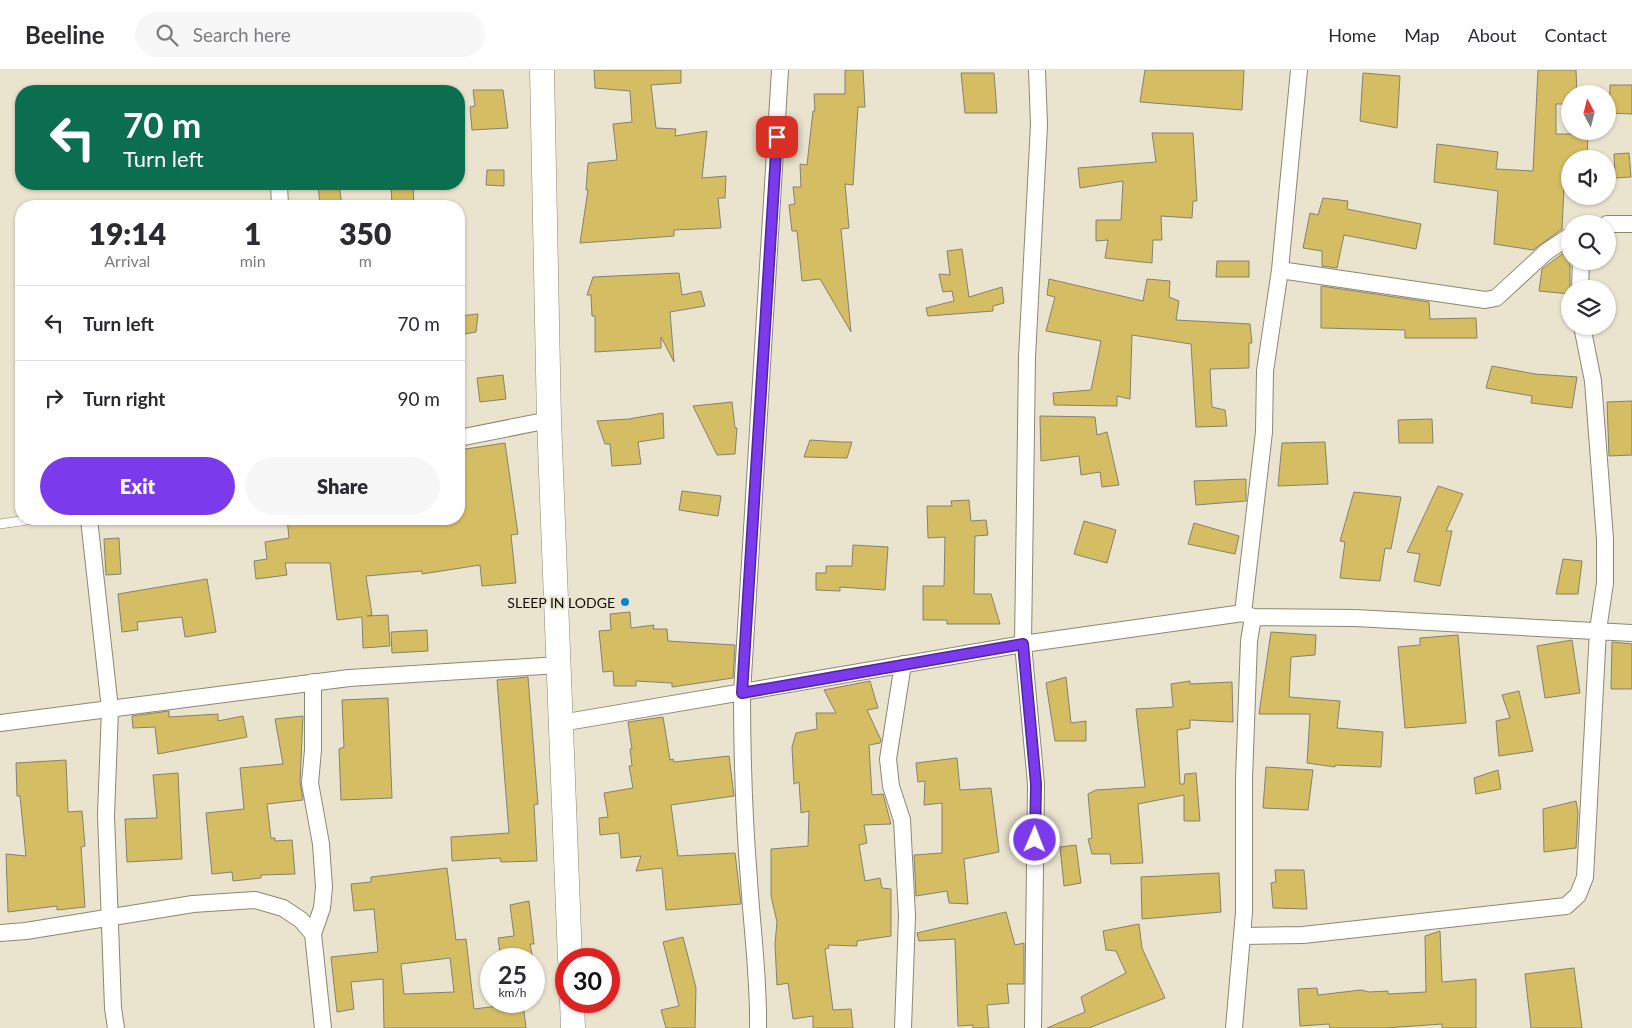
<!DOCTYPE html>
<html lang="en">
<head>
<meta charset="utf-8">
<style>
  body { margin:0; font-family:Lato,sans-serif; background:#f7f7f7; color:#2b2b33; height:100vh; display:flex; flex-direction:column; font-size:19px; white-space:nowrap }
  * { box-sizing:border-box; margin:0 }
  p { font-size:16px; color:#7c7c81 }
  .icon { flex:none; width:28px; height:28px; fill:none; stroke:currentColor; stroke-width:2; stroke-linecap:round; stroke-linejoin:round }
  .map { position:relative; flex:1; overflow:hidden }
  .details { position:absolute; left:15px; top:130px; width:450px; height:325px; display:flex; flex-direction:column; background:#fff; border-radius:20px; box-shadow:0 1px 4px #0004 }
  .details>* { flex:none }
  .guide { position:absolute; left:15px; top:15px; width:450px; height:105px; border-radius:20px; box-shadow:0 1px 4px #0004; background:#0b6e4f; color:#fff; overflow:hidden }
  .needle { width:32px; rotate:353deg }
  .controls { position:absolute; left:1561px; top:15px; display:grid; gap:10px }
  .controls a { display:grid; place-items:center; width:55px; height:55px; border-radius:50%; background:#fff; box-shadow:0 1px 4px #0004; font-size:25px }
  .speed { position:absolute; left:480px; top:878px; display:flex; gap:10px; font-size:25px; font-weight:700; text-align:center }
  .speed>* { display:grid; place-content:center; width:65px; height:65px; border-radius:50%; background:#fff; box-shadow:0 1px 4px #0004; line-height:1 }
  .speed small { font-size:12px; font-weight:400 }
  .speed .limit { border:8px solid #d22; background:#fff; color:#111 }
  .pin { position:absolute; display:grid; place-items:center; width:42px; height:42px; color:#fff; margin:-21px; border-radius:10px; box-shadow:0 2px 8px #0006 }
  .me { position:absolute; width:55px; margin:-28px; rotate:1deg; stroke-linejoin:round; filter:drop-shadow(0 0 4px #0008) }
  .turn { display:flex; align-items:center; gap:18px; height:105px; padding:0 25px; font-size:22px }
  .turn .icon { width:65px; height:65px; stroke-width:2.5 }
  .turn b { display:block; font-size:35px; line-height:42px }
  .eta { display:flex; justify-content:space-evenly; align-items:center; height:85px; text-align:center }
  .eta b { font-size:30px; font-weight:800; line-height:35px }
  .cta { display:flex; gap:10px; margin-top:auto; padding:10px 25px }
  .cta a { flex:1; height:58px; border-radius:30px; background:#7c3aed; color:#fff; font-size:20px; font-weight:800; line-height:58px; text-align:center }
  .cta a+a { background:#f7f7f7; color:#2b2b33 }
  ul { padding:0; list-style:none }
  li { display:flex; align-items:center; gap:15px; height:75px; padding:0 25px; border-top:1px solid #e1e1e2 }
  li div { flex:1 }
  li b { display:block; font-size:19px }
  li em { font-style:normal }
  header { display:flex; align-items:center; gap:30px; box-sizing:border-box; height:70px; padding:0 25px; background:#fff; border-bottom:1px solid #e1e1e2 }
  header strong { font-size:24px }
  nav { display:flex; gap:28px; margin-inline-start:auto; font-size:18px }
  .search { width:350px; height:45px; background:#f7f7f7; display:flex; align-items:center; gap:12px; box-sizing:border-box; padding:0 18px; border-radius:28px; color:#7c7c81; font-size:19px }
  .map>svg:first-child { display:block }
</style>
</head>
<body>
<header>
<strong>Beeline</strong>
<div class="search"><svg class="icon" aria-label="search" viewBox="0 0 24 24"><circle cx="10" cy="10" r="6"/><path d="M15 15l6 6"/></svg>Search here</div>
<nav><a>Home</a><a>Map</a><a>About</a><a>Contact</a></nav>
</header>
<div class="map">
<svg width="1632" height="958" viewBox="0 0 1632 958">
  <rect width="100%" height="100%" fill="#eae4cf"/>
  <!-- building -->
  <path fill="#d5bd64" stroke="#86816d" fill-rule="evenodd" d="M 594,0 L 681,0 L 681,13 L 651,15 L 656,58 L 676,59 L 675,66 L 707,61 L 702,108 L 726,106 L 725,128 L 718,128 L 721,158 L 674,160 L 674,166 L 580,173 L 588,120 L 586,120 L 588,93 L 617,90 L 613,54 L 632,52 L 630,21 L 595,18 Z
    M 845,0 L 863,0 L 865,37 L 858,37 L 853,115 L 845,114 L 849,158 L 841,159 L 851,262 L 820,209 L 802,211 L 797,161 L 792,161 L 789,135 L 795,134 L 793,117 L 801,117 L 800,94 L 807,95 L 813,41 L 815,41 L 814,24 L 845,24 Z
    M 1145,0 L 1244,0 L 1242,40 L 1140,32 Z
    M 1538,0 L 1576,0 L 1577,24 L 1570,24 L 1570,34 L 1556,34 L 1556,64 L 1588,64 L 1587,89 L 1570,89 L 1570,97 L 1565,97 L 1562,159 L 1533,180 L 1494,174 L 1498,121 L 1434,112 L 1437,74 L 1498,82 L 1496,99 L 1533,101 Z
    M 961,3 L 994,3 L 997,43 L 965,43 Z
    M 1363,3 L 1400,6 L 1397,58 L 1360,51 Z
    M 1610,15 L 1632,15 L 1632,44 L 1609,43 Z
    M 473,20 L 503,20 L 508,58 L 472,60 L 470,37 L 475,36 Z
    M 1152,63 L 1193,63 L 1197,131 L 1193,131 L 1192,148 L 1161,146 L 1162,170 L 1153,170 L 1152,193 L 1105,188 L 1108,170 L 1096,171 L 1096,150 L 1121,150 L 1123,111 L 1080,118 L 1078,98 L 1156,92 Z
    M 1629,83 L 1631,107 L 1615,108 L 1614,84 Z
    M 487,100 L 504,100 L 504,116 L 486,115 Z
    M 318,114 L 339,114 L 342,136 L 320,136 Z
    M 391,114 L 413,114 L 414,136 L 392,136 Z
    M 1323,128 L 1348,131 L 1347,139 L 1421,154 L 1416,179 L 1344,165 L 1337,198 L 1322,196 L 1322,181 L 1303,178 L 1310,143 L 1318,145 Z
    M 1570,178 L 1570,224 L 1539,221 L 1542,199 Z
    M 962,179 L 969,227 L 1002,217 L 1004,233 L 993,236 L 993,241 L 928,246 L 926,238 L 954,231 L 952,221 L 943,222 L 939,204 L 950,205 L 947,181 Z
    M 1217,191 L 1249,191 L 1249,207 L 1216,207 Z
    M 679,203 L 682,225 L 701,221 L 705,236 L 670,242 L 674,292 L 661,267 L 661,278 L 595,282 L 595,246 L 592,246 L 591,225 L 587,225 L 593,207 Z
    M 1049,209 L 1143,231 L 1147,209 L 1170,211 L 1169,227 L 1179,231 L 1176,250 L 1250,254 L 1252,273 L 1249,273 L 1249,298 L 1210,299 L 1212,337 L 1225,340 L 1227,356 L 1196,357 L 1191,274 L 1132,265 L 1130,329 L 1117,326 L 1117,336 L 1054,335 L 1053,323 L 1091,320 L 1101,271 L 1046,261 L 1055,227 L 1047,225 Z
    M 1321,216 L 1429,232 L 1430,249 L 1476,248 L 1477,268 L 1405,268 L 1405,260 L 1321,258 Z
    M 478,244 L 476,262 L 459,265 L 459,246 Z
    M 1492,296 L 1535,304 L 1577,307 L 1572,338 L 1531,333 L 1532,326 L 1486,318 Z
    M 503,305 L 506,329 L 480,332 L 477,308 Z
    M 1632,331 L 1632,385 L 1609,386 L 1607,332 Z
    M 732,332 L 735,358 L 737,358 L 735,384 L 717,385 L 693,336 Z
    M 663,343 L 664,368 L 638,372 L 641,394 L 612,396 L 610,374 L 605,374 L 597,351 L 629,349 Z
    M 1040,346 L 1095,347 L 1097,365 L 1107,362 L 1119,415 L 1102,417 L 1100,402 L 1081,405 L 1079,386 L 1041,391 Z
    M 1432,349 L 1433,373 L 1399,373 L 1398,350 Z
    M 810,370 L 840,372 L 852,372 L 847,388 L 804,387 Z
    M 1325,372 L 1328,414 L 1278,416 L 1282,373 Z
    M 505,373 L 518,464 L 511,465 L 516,513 L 482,516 L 480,495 L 422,504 L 422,501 L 366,506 L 372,545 L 367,546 L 388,545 L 390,576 L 363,578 L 362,547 L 337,550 L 330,493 L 285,493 L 287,505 L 256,509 L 254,491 L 267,489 L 265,472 L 289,468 L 287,449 L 459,449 L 459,380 Z
    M 1246,409 L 1246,431 L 1196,435 L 1194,411 Z
    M 1438,416 L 1463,424 L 1446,461 L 1452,461 L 1440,516 L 1414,511 L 1420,484 L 1407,482 Z
    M 682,421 L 721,426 L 718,446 L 679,440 Z
    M 1354,422 L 1401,427 L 1391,479 L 1385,478 L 1380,511 L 1340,508 L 1345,472 L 1340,471 Z
    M 969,430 L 971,451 L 986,450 L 988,465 L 975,466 L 974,524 L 991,524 L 1000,554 L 947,554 L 947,550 L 923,550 L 923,516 L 944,516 L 945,467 L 928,468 L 927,436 L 952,436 L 951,431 Z
    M 1084,451 L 1116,460 L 1107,493 L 1074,484 Z
    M 1194,453 L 1239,466 L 1235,484 L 1188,474 Z
    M 119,468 L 121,504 L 106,505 L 104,469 Z
    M 853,475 L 888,477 L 885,520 L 840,517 L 840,521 L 816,520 L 816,503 L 826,503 L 826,496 L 852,496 Z
    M 1563,489 L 1582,491 L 1578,524 L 1556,524 Z
    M 207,509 L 216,562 L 185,567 L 182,547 L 137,552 L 138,560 L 122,562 L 118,524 Z
    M 630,542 L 631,558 L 654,555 L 653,559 L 667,559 L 668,571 L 735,575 L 733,608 L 672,617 L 672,613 L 636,611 L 636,616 L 614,616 L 613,601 L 603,602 L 599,561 L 611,560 L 610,544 Z
    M 427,560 L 428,581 L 392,583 L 391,562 Z
    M 1271,562 L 1316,565 L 1315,585 L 1291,587 L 1289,627 L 1340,631 L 1337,658 L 1383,662 L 1381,697 L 1335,695 L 1335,697 L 1307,693 L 1310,644 L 1259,644 Z
    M 1458,565 L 1466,653 L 1405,658 L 1398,577 L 1420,575 L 1420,568 Z
    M 1572,570 L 1580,623 L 1545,628 L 1537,576 Z
    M 1612,572 L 1632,574 L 1632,619 L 1611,619 Z
    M 528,607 L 538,734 L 534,735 L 537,791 L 501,792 L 500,788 L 452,791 L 451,767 L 509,763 L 497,610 Z
    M 1066,607 L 1071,653 L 1086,651 L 1086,671 L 1055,671 L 1046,613 Z
    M 870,611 L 878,638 L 867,640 L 881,670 L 880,673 L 869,675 L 872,725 L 883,724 L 891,754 L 864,755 L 867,773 L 859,775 L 865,811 L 880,808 L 882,818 L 891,819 L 891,866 L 857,871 L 857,876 L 828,875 L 829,878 L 825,879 L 833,940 L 851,939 L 853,958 L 813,958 L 813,946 L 793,949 L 788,913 L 777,915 L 775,874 L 777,852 L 771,826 L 771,779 L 808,776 L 809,741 L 801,743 L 799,712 L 794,714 L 792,677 L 796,663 L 817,659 L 816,643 L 836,643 L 824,620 Z
    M 1190,611 L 1190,614 L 1232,612 L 1233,652 L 1190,650 L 1190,658 L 1177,660 L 1180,714 L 1184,714 L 1185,704 L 1196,703 L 1200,751 L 1184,751 L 1184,725 L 1138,734 L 1143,793 L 1111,794 L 1110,784 L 1092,784 L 1088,769 L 1092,768 L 1088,724 L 1096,720 L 1145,717 L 1136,639 L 1173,637 L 1171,614 Z
    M 1519,621 L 1533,681 L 1499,686 L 1496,651 L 1510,648 L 1502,625 Z
    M 388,628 L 392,728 L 341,730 L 339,679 L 344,677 L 342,630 Z
    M 169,641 L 169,647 L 218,644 L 218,651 L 243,646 L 247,667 L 158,684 L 155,657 L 133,658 L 132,646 Z
    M 303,646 L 300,712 L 303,730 L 267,734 L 271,768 L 275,768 L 275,771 L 292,770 L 295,804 L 261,805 L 261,808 L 233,811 L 232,802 L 212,804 L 206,743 L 244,739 L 240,698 L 283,694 L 275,649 Z
    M 663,647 L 670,690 L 673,689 L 674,692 L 729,686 L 734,726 L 671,735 L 678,786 L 735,783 L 741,834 L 666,840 L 662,798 L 636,801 L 641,786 L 621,788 L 619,763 L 600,765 L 599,748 L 608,747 L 604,723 L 633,718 L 629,696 L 632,696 L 630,679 L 632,679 L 628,652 Z
    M 957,688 L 960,720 L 991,718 L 999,782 L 964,789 L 968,834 L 949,833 L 947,821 L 916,826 L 914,785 L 942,783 L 942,733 L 924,735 L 925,711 L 918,712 L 916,693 Z
    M 66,690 L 68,742 L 82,741 L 85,776 L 81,777 L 85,837 L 57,840 L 57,836 L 8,842 L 6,784 L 26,786 L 20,726 L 17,726 L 16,693 Z
    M 1266,697 L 1313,700 L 1308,740 L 1263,738 Z
    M 1498,700 L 1501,719 L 1476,724 L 1474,708 Z
    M 178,703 L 182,789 L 127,792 L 125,749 L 157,748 L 153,705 Z
    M 1576,731 L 1578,742 L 1576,778 L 1544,782 L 1543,739 Z
    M 1076,775 L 1081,813 L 1064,816 L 1060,777 Z
    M 447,798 L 456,870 L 466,869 L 474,939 L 523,933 L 526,958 L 384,958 L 383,909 L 351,912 L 354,939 L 337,942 L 331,887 L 378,882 L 374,839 L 354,841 L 351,814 L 371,812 L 371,807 ZM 450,888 L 454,922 L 404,924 L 401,894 Z
    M 1275,800 L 1304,800 L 1307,839 L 1273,838 L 1271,813 L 1276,812 Z
    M 1219,803 L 1221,842 L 1142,849 L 1141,807 Z
    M 529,831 L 534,874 L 530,874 L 533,889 L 501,889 L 498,868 L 514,866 L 510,835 Z
    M 1006,842 L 1015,875 L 1024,873 L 1024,914 L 1007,914 L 1009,933 L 987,935 L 989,958 L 973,958 L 973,955 L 958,956 L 955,869 L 919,871 L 917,863 Z
    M 1139,854 L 1142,878 L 1165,928 L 1089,958 L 1047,958 L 1085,942 L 1081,927 L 1126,903 L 1116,881 L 1106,880 L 1103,861 Z
    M 1440,861 L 1442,912 L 1476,909 L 1476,958 L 1442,958 L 1442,954 L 1385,958 L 1330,958 L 1329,954 L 1300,956 L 1298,919 L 1317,918 L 1318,925 L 1361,920 L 1369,922 L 1388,921 L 1388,924 L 1426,922 L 1425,866 Z
    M 683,867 L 696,918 L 695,958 L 666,958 L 661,940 L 679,936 L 663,872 Z
    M 1574,898 L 1582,958 L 1531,958 L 1525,904 Z"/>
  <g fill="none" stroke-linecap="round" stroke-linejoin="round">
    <!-- service casing -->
    <g stroke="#8c8773" stroke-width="10">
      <path id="service" d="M 0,454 L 34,449"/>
    </g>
    <!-- minor casing -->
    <g stroke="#8c8773" stroke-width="18">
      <path id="minor" d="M 279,114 L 280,136
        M 1607,154 L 1632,154
        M 1280,200 L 1485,230 L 1496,228 L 1546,182 L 1570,166
        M 1580,219 L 1581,191
        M 459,368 L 549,350
        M 89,449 L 110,639 L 106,745 L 113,938 L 116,958
        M 1243,543 L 1264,362 L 1265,301 L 1280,200 L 1299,0
        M 903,594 L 888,689 L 891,716 L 902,750 L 907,846 L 903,958
        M 0,653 L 349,608 L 559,595
        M 561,653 L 1023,574 L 1243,543 L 1253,547 L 1355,548 L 1632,563
        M 0,863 L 26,861 L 193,834 L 255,830 L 283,838 L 301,850 L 313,864 L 323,958
        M 313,864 L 322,838 L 324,817 L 321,774 L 310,713 L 313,680 L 313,612
        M 1242,866 L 1303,865 L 1566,836 L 1578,825 L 1585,807 L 1598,560 L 1605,513 L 1605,469 L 1593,311 L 1582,256
        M 758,958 C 759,909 752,859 749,810 C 744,748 742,685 742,623 L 780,0
        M 1033,958 L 1036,714 L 1023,574 L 1027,287 L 1039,55 L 1037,0
        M 1234,958 L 1244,842 L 1244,709 L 1249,571 L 1253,547"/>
    </g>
    <!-- secondary casing -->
    <g stroke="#8c8773" stroke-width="25">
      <path id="secondary" d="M 542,0 L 549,350 L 570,889
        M 572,931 L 573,958"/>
    </g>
    <!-- service -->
    <use href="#service" stroke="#fff" stroke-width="9"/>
    <!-- minor -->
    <use href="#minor" stroke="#fff" stroke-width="16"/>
    <!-- secondary -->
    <use href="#secondary" stroke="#fff" stroke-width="24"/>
  </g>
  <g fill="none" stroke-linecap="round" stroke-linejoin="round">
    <!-- route casing -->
    <g stroke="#51269a" stroke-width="12">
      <path id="route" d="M 777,67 L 742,623 L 1023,574 L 1036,714 L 1035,770"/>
    </g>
    <!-- route -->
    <use href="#route" stroke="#7c3aed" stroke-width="9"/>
  </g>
  <!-- markers -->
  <circle fill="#0487ce" stroke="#eae4cf" stroke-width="2" cx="625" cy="532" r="5"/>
  <g text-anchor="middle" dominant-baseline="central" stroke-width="4" stroke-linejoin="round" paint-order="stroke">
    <!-- poi labels -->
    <g font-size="14" fill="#0f0d06" stroke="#eae4cf" text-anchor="end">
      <text x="615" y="532">SLEEP IN LODGE</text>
    </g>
  </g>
</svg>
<div class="controls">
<a><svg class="needle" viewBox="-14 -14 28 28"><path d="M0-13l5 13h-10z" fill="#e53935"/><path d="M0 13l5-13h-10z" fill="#7c7c81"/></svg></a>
<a><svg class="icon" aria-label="sound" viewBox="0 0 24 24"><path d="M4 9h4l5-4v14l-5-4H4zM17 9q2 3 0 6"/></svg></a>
<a><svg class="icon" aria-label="search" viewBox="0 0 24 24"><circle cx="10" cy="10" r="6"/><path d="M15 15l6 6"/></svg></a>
<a><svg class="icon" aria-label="layers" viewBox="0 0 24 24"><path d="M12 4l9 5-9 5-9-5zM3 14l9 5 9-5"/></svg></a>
</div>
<div class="speed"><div>25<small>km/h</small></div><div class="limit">30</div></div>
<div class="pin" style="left:777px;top:67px;background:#d93025"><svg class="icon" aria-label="arrive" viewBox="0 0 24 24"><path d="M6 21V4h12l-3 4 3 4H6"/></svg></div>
<svg class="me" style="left:1035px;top:770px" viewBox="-20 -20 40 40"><circle r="17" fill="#7c3aed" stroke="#fff" stroke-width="3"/><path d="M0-11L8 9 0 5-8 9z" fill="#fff"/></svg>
<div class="guide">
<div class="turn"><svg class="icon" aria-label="left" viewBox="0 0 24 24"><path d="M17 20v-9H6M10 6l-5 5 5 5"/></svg><div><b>70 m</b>Turn left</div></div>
</div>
<section class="details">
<div class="eta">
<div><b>19:14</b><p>Arrival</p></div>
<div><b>1</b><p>min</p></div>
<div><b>350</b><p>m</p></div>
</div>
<ul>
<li><svg class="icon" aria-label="left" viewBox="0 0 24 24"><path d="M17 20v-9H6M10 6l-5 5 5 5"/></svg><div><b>Turn left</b></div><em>70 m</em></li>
<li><svg class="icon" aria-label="right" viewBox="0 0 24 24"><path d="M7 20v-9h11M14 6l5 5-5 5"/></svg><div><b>Turn right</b></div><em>90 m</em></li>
</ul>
<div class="cta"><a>Exit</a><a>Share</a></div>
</section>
</div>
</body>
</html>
